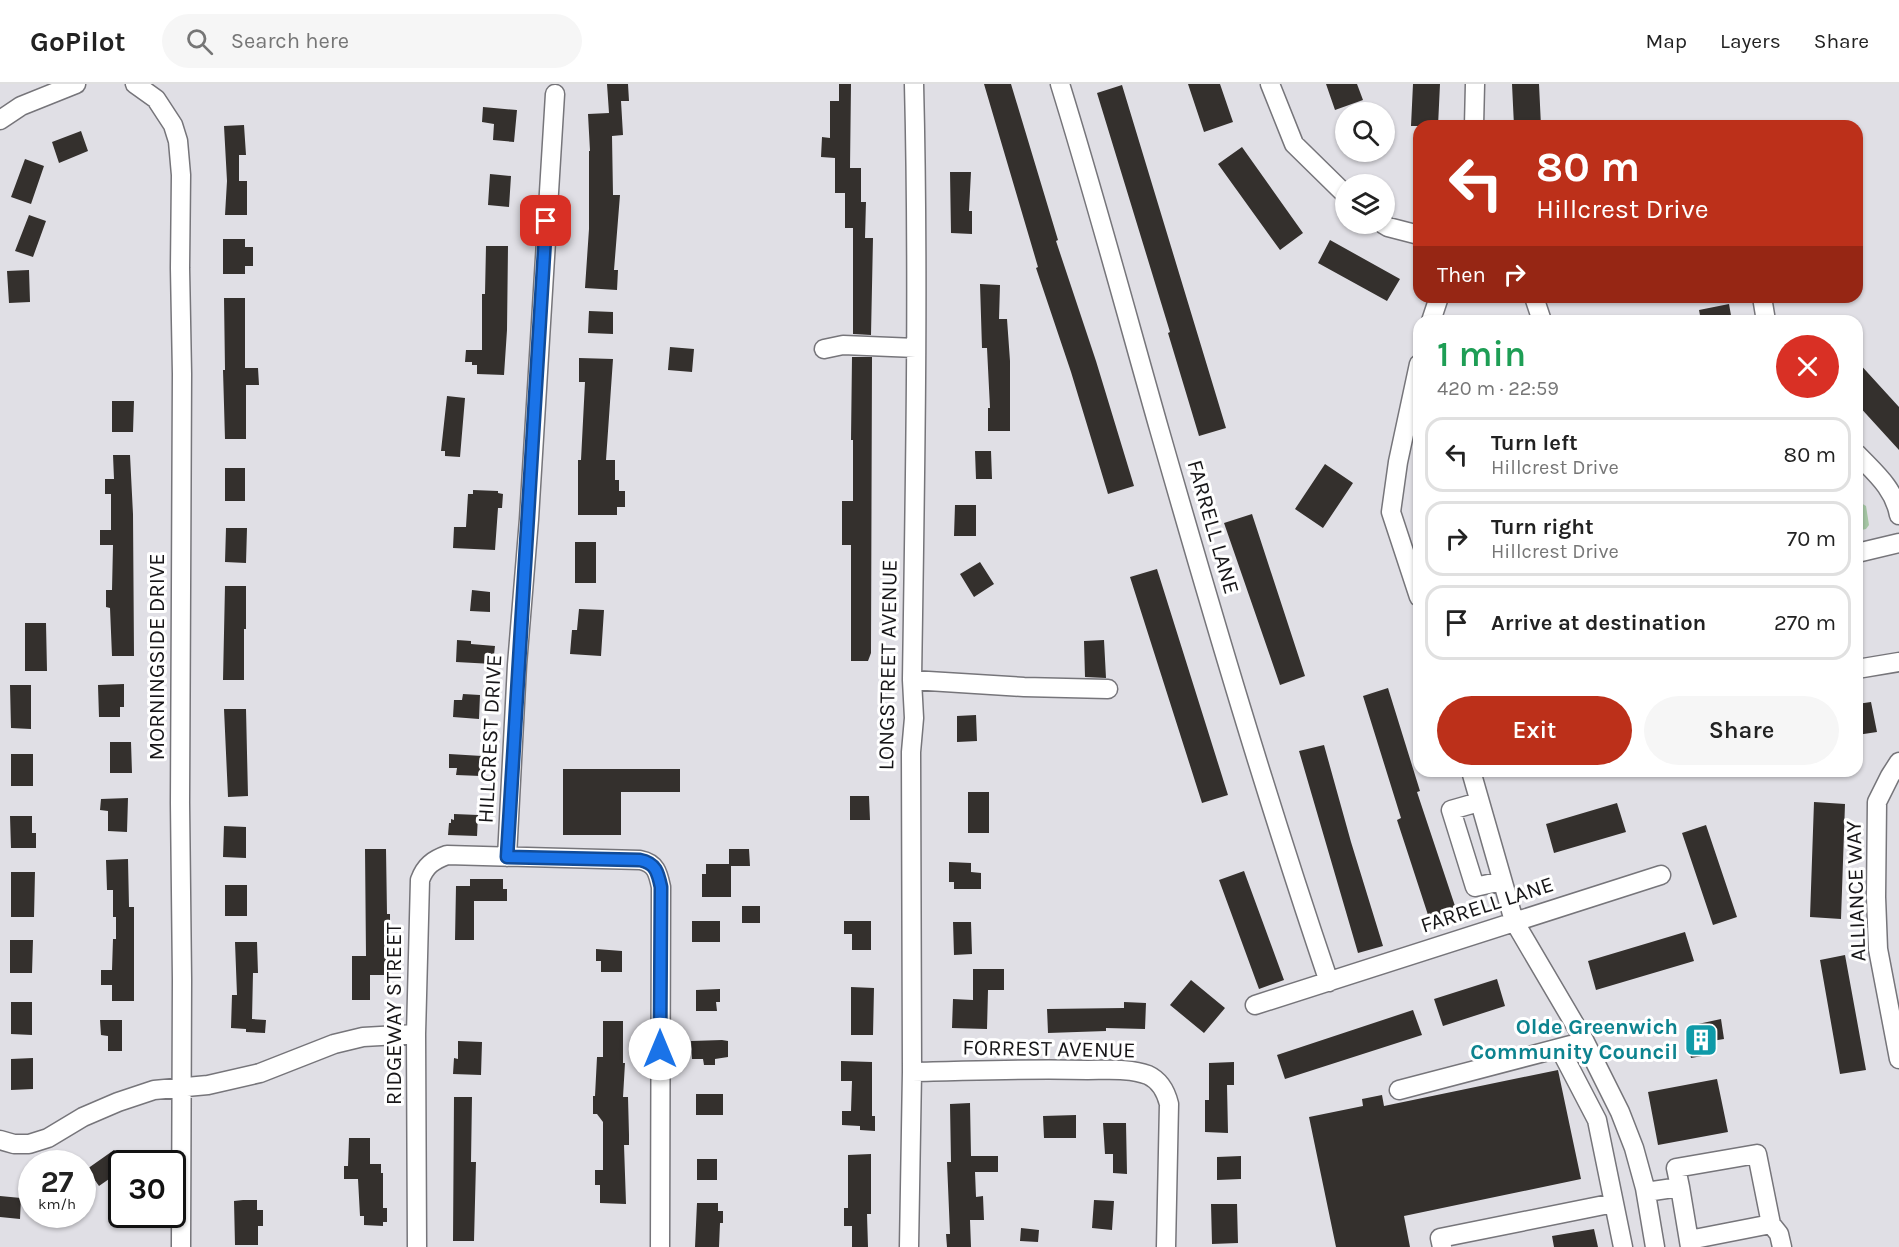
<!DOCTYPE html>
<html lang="en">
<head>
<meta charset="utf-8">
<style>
  body { margin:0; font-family:Karla,sans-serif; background:#f6f6f6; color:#222; height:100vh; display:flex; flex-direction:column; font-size:22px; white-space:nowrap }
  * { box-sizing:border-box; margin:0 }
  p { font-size:20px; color:#767676 }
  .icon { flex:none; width:33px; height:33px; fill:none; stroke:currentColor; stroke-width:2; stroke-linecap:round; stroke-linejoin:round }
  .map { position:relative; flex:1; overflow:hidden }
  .panel { position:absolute; left:1413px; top:231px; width:450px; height:462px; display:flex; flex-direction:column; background:#fff; border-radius:18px; box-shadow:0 2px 4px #0004 }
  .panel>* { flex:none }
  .hud { position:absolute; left:1413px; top:36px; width:450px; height:183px; border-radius:18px; box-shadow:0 2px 4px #0004; background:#bc301a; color:#fff; overflow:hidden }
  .controls { position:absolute; left:1335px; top:18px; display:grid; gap:12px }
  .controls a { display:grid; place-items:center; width:60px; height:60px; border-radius:50%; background:#fff; box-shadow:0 2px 4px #0004; font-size:30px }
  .speed { position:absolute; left:18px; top:1066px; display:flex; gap:12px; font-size:30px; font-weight:700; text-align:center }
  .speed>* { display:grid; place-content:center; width:78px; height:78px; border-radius:50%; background:#fff; box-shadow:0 2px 4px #0004; line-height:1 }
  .speed small { font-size:15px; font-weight:400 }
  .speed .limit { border:3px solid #111; border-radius:9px; background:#fff; color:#111 }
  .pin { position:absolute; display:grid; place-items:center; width:51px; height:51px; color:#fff; margin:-26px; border-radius:12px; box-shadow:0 3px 9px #0006 }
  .me { position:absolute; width:66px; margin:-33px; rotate:0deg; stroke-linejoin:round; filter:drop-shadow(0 0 4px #0008) }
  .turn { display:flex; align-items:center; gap:21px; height:126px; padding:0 24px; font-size:27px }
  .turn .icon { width:78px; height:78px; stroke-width:2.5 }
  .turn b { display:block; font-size:42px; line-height:51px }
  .then { display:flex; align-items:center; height:57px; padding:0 24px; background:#0003; gap:12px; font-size:22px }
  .round { display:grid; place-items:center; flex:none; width:63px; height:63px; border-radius:32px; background:#f6f6f6 }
  .head { display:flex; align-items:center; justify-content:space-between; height:102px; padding:0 24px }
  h1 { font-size:36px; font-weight:600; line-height:45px; color:#1e9e55 }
  .button { display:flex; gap:12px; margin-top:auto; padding:12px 24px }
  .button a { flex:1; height:69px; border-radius:36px; background:#bc301a; color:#fff; font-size:24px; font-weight:600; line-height:69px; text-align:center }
  .button a+a { background:#f6f6f6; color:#222 }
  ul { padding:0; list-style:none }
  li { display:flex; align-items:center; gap:18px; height:75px; margin:0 12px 9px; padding:0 12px; border:3px solid #e0e0e0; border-radius:18px }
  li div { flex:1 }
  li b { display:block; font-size:22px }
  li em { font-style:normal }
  header { display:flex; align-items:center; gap:36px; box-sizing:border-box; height:84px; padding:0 30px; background:#fff; border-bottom:2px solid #e0e0e0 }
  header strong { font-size:28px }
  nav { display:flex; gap:33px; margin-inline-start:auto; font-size:21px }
  .search { width:420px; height:54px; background:#f6f6f6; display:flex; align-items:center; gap:15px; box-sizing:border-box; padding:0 21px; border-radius:33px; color:#767676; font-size:22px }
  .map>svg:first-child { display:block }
</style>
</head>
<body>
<header>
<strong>GoPilot</strong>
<div class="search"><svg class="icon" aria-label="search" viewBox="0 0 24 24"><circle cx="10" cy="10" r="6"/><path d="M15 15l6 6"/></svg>Search here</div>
<nav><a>Map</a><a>Layers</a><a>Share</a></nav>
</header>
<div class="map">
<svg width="1899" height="1163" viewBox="0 0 1899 1163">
  <rect width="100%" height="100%" fill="#e0dfe5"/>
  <!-- green -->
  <path fill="#a6c7a5" d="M 1857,419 L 1861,419 L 1866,422 L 1869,441 L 1866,445 L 1857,447 Z"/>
  <!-- building -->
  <path fill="#34302d" d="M 607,0 L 628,0 L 629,17 L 621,17 L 623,51 L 612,52 L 613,111 L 620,111 L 614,186 L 618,186 L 617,206 L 585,204 L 589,145 L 589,67 L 590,67 L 588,30 L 609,29 Z
    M 839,0 L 851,0 L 850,84 L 861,84 L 861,118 L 866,118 L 865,154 L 873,154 L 871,251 L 853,250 L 853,144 L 845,144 L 845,109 L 835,109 L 835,74 L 821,73 L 822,53 L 830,54 L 830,17 L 839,17 Z
    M 984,0 L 1011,0 L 1058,156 L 1056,157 L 1096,277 L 1134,402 L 1108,410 L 1071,288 L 1036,184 L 1038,183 Z
    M 1188,0 L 1220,0 L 1233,38 L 1204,48 Z
    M 1326,0 L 1357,0 L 1363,16 L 1335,26 Z
    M 1413,0 L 1440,0 L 1438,42 L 1411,42 Z
    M 1512,0 L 1539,0 L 1541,42 L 1514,42 Z
    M 1122,1 L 1226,344 L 1199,352 L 1168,249 L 1170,248 L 1097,9 Z
    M 483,23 L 517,26 L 514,58 L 493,56 L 494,40 L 482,38 Z
    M 244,41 L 246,71 L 239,71 L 239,97 L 247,97 L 247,131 L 225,131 L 227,97 L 224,42 Z
    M 81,47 L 88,67 L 59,79 L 52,58 Z
    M 1242,63 L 1303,149 L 1280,166 L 1218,80 Z
    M 25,75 L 44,82 L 31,120 L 11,113 Z
    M 950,88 L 971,88 L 969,127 L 972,127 L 972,150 L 951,149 Z
    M 490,90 L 511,92 L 509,123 L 488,121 Z
    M 29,131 L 46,137 L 33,173 L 15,167 Z
    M 223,155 L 245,155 L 245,163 L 253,163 L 253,182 L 245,182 L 245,190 L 223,190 Z
    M 1330,156 L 1400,195 L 1387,217 L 1318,179 Z
    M 486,162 L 508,162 L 507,246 L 504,291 L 477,290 L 477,281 L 472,281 L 472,278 L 465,278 L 466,266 L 482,266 L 482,210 L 485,210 Z
    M 29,186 L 30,218 L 9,219 L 7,187 Z
    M 980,200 L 1000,201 L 999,235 L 1007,235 L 1010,277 L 1010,347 L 988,347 L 988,324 L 990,324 L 987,264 L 982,264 Z
    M 224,214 L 245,214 L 245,284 L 258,284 L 259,301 L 246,301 L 246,355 L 225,355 L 223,286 L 225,286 Z
    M 1729,220 L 1732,237 L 1701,237 L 1699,226 Z
    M 589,227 L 613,228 L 613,250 L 588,249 Z
    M 670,263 L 694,265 L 692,288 L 668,286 Z
    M 852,273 L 872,273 L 871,569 L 868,577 L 851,577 L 851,461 L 842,461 L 842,417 L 853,417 L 853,356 L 851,356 Z
    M 579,274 L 613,275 L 606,376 L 615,376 L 615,396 L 619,396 L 619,407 L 625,407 L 625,423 L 617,423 L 617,431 L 578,431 L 578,376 L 581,376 L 585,298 L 579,298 Z
    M 1857,277 L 1899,323 L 1899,366 L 1857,320 Z
    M 447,312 L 465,314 L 460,373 L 445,372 L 445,367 L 441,367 Z
    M 112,317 L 134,317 L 133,348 L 112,348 Z
    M 975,367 L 991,367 L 992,395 L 976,395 Z
    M 113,371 L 130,371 L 133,430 L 134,572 L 112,572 L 110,524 L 106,523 L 106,506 L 112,506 L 113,461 L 100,461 L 100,446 L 111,446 L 111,410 L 105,410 L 105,395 L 114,395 Z
    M 1325,380 L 1353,399 L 1323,444 L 1295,425 Z
    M 225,384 L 245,384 L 245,417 L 225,417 Z
    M 473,406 L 498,407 L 498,409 L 503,410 L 502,424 L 498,424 L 495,466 L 453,464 L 454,443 L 466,443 L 468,410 L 473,410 Z
    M 955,421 L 976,421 L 976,452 L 954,452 Z
    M 1252,430 L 1305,592 L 1280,601 L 1224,439 Z
    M 226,444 L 247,444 L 246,479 L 225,478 Z
    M 575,458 L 596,458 L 596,499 L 575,499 Z
    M 980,478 L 994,500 L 974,513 L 960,490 Z
    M 1157,485 L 1228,711 L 1202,719 L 1130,493 Z
    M 225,502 L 246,502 L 246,545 L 244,545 L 244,596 L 223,596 Z
    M 472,506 L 490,508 L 490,528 L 470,527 Z
    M 579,525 L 604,526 L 601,572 L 570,570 L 572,546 L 577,546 Z
    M 25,539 L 46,539 L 47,587 L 25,587 Z
    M 457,556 L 471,557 L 471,560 L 495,562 L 493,580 L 456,578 Z
    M 1104,556 L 1106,594 L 1085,593 L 1084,557 Z
    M 124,600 L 124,623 L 120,623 L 120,633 L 99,633 L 98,601 Z
    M 10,601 L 31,601 L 31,645 L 11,644 Z
    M 1388,604 L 1420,707 L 1417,708 L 1456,825 L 1429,834 L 1397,736 L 1401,734 L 1363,612 Z
    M 463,610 L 480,611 L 479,635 L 453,633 L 454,616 L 462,616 Z
    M 1871,618 L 1877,648 L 1857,651 L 1857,620 Z
    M 224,625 L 246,625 L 248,712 L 228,713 Z
    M 976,631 L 977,657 L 957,658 L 957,632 Z
    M 110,658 L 131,658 L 132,689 L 110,689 Z
    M 1324,661 L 1351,758 L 1383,862 L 1358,869 L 1299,667 Z
    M 11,670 L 33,670 L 33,702 L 11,702 Z
    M 449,670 L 482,672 L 481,692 L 456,691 L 457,684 L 449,684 Z
    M 563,685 L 680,685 L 680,708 L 621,708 L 621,751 L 563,751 Z
    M 968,708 L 989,708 L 989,749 L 968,749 Z
    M 850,712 L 869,712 L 870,736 L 850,736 Z
    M 128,714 L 127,748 L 108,747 L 108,727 L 100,726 L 101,715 Z
    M 1814,718 L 1845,720 L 1841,835 L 1810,833 Z
    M 1617,719 L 1626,748 L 1554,769 L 1546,740 Z
    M 454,730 L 478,731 L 477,752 L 448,751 L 449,739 L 451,739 L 451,735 L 454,736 Z
    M 10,732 L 32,732 L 32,749 L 36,749 L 36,764 L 11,764 Z
    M 1706,741 L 1737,833 L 1713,841 L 1682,749 Z
    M 224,742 L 246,743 L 246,774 L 223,773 Z
    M 365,765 L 386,765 L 387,830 L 390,830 L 390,844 L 387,844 L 386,891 L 370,891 L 370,916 L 352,916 L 352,872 L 366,872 Z
    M 729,765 L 749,765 L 750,782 L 731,782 L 731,813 L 702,813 L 702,790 L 706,790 L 706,780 L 729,780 Z
    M 128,775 L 129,823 L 134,823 L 134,917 L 112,917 L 112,901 L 101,901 L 101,886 L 112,886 L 113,855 L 116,855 L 116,833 L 113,833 L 113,806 L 107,806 L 106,776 Z
    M 949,778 L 971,779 L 971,788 L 981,789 L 981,805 L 954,805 L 954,798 L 949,798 Z
    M 1244,787 L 1284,896 L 1259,905 L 1219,796 Z
    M 11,788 L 35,788 L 34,833 L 11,833 Z
    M 470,795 L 503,795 L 503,805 L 507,805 L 507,817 L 474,817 L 474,856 L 455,856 L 456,802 L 470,802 Z
    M 225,801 L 247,801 L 247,832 L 225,832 Z
    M 742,822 L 760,822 L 760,839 L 742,839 Z
    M 692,837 L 720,837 L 720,858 L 692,858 Z
    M 844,837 L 871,837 L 871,866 L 852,866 L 852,850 L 844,850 Z
    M 953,838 L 971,838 L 972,870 L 954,871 Z
    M 1685,848 L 1694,877 L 1596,906 L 1588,877 Z
    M 10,856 L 33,856 L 32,889 L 10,889 Z
    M 235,858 L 257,858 L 258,889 L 253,889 L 252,935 L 266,936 L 265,949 L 246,948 L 246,945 L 231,944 L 232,911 L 237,911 Z
    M 596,865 L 622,867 L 622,888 L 601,888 L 601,877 L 596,877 Z
    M 1845,871 L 1866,986 L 1840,990 L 1820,876 Z
    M 973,885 L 1004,885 L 1004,906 L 988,906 L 987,945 L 952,944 L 953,915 L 973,916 Z
    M 1497,895 L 1505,922 L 1443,942 L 1434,915 Z
    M 1191,896 L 1225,924 L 1204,949 L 1170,921 Z
    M 851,903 L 874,904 L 873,951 L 851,951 Z
    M 720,905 L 720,918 L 716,918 L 717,927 L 696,927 L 696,906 Z
    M 11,918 L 32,918 L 32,951 L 11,950 Z
    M 1124,918 L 1146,919 L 1145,945 L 1106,944 L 1106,947 L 1048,949 L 1047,925 L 1124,924 Z
    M 1413,926 L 1422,951 L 1285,995 L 1277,971 Z
    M 1721,935 L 1724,955 L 1706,958 L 1708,971 L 1691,974 L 1686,947 L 1698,945 L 1698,940 Z
    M 100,936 L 122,936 L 122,967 L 108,967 L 108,952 L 101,951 Z
    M 603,937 L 623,937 L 623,979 L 625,979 L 623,1013 L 628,1013 L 629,1051 L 629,1061 L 624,1061 L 626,1120 L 600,1119 L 600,1101 L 595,1101 L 595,1086 L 603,1086 L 603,1038 L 597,1030 L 593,1030 L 593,1012 L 595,1012 L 597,973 L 603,973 Z
    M 722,956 L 728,957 L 728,973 L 715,975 L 715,981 L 704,981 L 703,975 L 692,975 L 691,957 Z
    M 458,957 L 482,958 L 481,991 L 453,990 L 454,974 L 458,975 Z
    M 33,974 L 33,1005 L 11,1006 L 11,975 Z
    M 841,977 L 872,978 L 872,1032 L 875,1032 L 875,1047 L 860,1046 L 860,1042 L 842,1041 L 842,1027 L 851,1027 L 852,997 L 841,997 Z
    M 1234,978 L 1234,1001 L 1227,1001 L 1228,1049 L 1205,1048 L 1205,1016 L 1209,1016 L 1209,979 Z
    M 1558,986 L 1581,1095 L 1404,1132 L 1410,1163 L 1336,1163 L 1309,1033 L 1363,1022 L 1362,1015 L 1382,1011 L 1384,1022 Z
    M 1717,995 L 1728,1048 L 1658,1061 L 1648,1008 Z
    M 696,1010 L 723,1010 L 723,1031 L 696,1031 Z
    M 454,1013 L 472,1013 L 471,1078 L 476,1078 L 474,1157 L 453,1157 Z
    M 970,1019 L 971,1072 L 998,1072 L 998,1088 L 975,1088 L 976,1113 L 983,1112 L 984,1136 L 970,1136 L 971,1163 L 947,1163 L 946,1150 L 950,1150 L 947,1078 L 951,1078 L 950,1020 Z
    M 1076,1031 L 1076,1054 L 1044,1054 L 1043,1032 Z
    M 1103,1039 L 1126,1039 L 1127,1090 L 1113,1089 L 1113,1070 L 1105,1070 Z
    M 349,1054 L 370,1054 L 370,1080 L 381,1080 L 381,1089 L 383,1089 L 383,1124 L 387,1124 L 387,1138 L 383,1138 L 383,1142 L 364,1141 L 364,1132 L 360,1132 L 358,1095 L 344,1095 L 344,1082 L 348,1082 Z
    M 114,1066 L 122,1076 L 122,1086 L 99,1102 L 87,1085 Z
    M 871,1070 L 871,1130 L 867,1130 L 868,1163 L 852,1163 L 852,1142 L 844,1142 L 844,1124 L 848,1124 L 848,1071 Z
    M 1241,1072 L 1241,1095 L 1217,1096 L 1217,1073 Z
    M 697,1075 L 717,1075 L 717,1096 L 697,1096 Z
    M 0,1112 L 21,1114 L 20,1135 L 0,1133 Z
    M 243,1116 L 257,1116 L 257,1126 L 263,1126 L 263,1142 L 258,1142 L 258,1161 L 235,1161 L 234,1117 Z
    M 1094,1116 L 1114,1117 L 1112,1146 L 1092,1144 Z
    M 697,1119 L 718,1119 L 718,1127 L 723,1127 L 723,1139 L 720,1139 L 719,1163 L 695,1163 Z
    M 1211,1120 L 1237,1120 L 1238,1159 L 1212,1160 Z
    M 1021,1144 L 1039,1146 L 1038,1158 L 1020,1157 Z
    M 1594,1145 L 1598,1163 L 1554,1163 L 1552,1152 Z"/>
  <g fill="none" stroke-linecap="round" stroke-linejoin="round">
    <!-- minor casing -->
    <g stroke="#76757a" stroke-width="21">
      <path id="minor" d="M 135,0 L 156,15 L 173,41 L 178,57 L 181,91 L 180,184 L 182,290 L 180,719 L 182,896 L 181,1163
        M 1060,0 C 1096,116 1127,232 1160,348 C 1213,533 1267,716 1329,898
        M 1270,0 L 1294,60 L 1346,111
        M 0,36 L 21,22 L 76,0
        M 1474,42 L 1475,0
        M 1383,140 L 1388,143 L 1419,151
        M 1534,213 L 1542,237
        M 1762,213 L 1766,237
        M 1431,237 L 1439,213
        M 824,265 L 843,261 L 916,264
        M 1419,280 L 1398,378 L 1391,428 L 1419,513
        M 1857,370 C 1875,389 1894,404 1899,431
        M 1857,469 L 1899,459
        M 1857,585 L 1899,578
        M 912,596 L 1024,603 L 1108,605
        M 1899,678 L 1890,692 L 1877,718 L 1876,813 L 1878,865 L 1899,975
        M 1471,687 L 1514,837 L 1584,956 L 1620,1028 L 1634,1064 L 1645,1104 L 1655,1163
        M 1479,718 L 1451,726 L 1475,803 L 1502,797
        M 507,773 L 517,581 L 529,435 L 555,10
        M 1255,921 L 1661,791
        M 1560,965 L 1597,1036 L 1623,1163
        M 912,988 C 971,987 1029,984 1088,986 C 1107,986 1130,984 1148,991 C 1161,997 1166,1008 1169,1020 L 1166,1163
        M 1399,1006 L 1571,961
        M 0,1056 L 14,1060 L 29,1060 L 48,1054 L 83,1033 L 118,1018 L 154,1006 L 208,1001 L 260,989 L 334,960 L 363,953 L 416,950
        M 1680,1103 L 1676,1084 L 1757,1070 L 1771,1140 L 1689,1156
        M 1646,1108 L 1680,1103 L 1690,1163
        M 1771,1140 L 1779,1150 L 1782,1163
        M 417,1163 L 416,950 L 420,796 C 425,782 433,776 447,771 L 640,776 C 656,779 658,789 661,803 L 660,1163
        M 909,1163 L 912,988 L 911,668 L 914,634 L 912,596 C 915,397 919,199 914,0
        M 1442,1163 L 1440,1154 L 1614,1119"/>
    </g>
    <!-- minor -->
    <use href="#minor" stroke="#fff" stroke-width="18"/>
  </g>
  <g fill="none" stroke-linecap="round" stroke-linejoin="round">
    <!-- route casing -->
    <g stroke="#114b97" stroke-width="15">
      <path id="route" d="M 546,137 L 507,773 L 640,776 C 656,779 658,789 661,803 L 660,965"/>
    </g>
    <!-- route -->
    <use href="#route" stroke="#1a73e8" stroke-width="10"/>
  </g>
  <!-- icons -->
  <defs>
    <g id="building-square" transform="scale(1.725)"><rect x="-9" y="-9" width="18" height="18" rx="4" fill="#0f9aa8" stroke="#fff"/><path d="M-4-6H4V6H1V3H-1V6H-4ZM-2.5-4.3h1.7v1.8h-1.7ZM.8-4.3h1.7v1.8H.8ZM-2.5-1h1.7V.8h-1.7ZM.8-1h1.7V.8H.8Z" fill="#fff"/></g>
  </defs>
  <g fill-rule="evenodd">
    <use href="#building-square" x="1701" y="956"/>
  </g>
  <g text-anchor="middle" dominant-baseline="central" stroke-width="6" stroke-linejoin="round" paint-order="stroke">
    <!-- street labels -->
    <g font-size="22" fill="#171618" stroke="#fff">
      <text transform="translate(1213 443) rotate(74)">FARRELL LANE</text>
      <text transform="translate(157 573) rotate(-90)">MORNINGSIDE DRIVE</text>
      <text transform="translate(888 581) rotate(-89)">LONGSTREET AVENUE</text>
      <text transform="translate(490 655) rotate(-87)">HILLCREST DRIVE</text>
      <text transform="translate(1856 807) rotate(-92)">ALLIANCE WAY</text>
      <text transform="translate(1487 821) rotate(-18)">FARRELL LANE</text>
      <text transform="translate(394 930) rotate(-90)">RIDGEWAY STREET</text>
      <text transform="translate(1049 965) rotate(1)">FORREST AVENUE</text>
    </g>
    <!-- culture labels -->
    <g font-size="22" font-weight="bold" fill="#0d838f" stroke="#fff" text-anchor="end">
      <text x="1678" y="943">Olde Greenwich<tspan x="1678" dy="25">Community Council</tspan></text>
    </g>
  </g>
</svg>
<div class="controls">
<a><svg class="icon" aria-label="search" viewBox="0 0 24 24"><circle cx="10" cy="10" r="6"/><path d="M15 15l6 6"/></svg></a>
<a><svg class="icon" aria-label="layers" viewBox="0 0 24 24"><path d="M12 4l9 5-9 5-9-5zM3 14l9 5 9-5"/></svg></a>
</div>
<div class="speed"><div>27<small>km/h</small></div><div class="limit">30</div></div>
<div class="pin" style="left:546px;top:137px;background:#d93025"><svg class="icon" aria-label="arrive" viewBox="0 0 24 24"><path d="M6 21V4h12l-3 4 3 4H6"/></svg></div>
<svg class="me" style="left:660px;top:965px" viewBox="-20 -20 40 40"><circle r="19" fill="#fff"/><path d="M0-13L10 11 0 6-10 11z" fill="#1a73e8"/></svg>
<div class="hud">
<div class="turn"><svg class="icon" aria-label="left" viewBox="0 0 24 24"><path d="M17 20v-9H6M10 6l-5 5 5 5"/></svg><div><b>80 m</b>Hillcrest Drive</div></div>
<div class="then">Then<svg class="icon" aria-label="right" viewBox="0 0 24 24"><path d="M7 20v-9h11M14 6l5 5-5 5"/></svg></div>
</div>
<section class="panel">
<div class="head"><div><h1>1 min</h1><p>420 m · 22:59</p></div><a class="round" style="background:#d93025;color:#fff"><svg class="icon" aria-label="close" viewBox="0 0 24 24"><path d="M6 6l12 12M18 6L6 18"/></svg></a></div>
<ul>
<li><svg class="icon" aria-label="left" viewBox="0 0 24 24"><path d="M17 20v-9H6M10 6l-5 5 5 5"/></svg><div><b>Turn left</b><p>Hillcrest Drive</p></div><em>80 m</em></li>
<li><svg class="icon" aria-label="right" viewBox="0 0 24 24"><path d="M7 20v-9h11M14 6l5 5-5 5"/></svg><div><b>Turn right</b><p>Hillcrest Drive</p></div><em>70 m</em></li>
<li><svg class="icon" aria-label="arrive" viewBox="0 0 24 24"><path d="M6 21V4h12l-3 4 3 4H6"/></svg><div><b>Arrive at destination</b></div><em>270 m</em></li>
</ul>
<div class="button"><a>Exit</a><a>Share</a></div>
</section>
</div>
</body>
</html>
